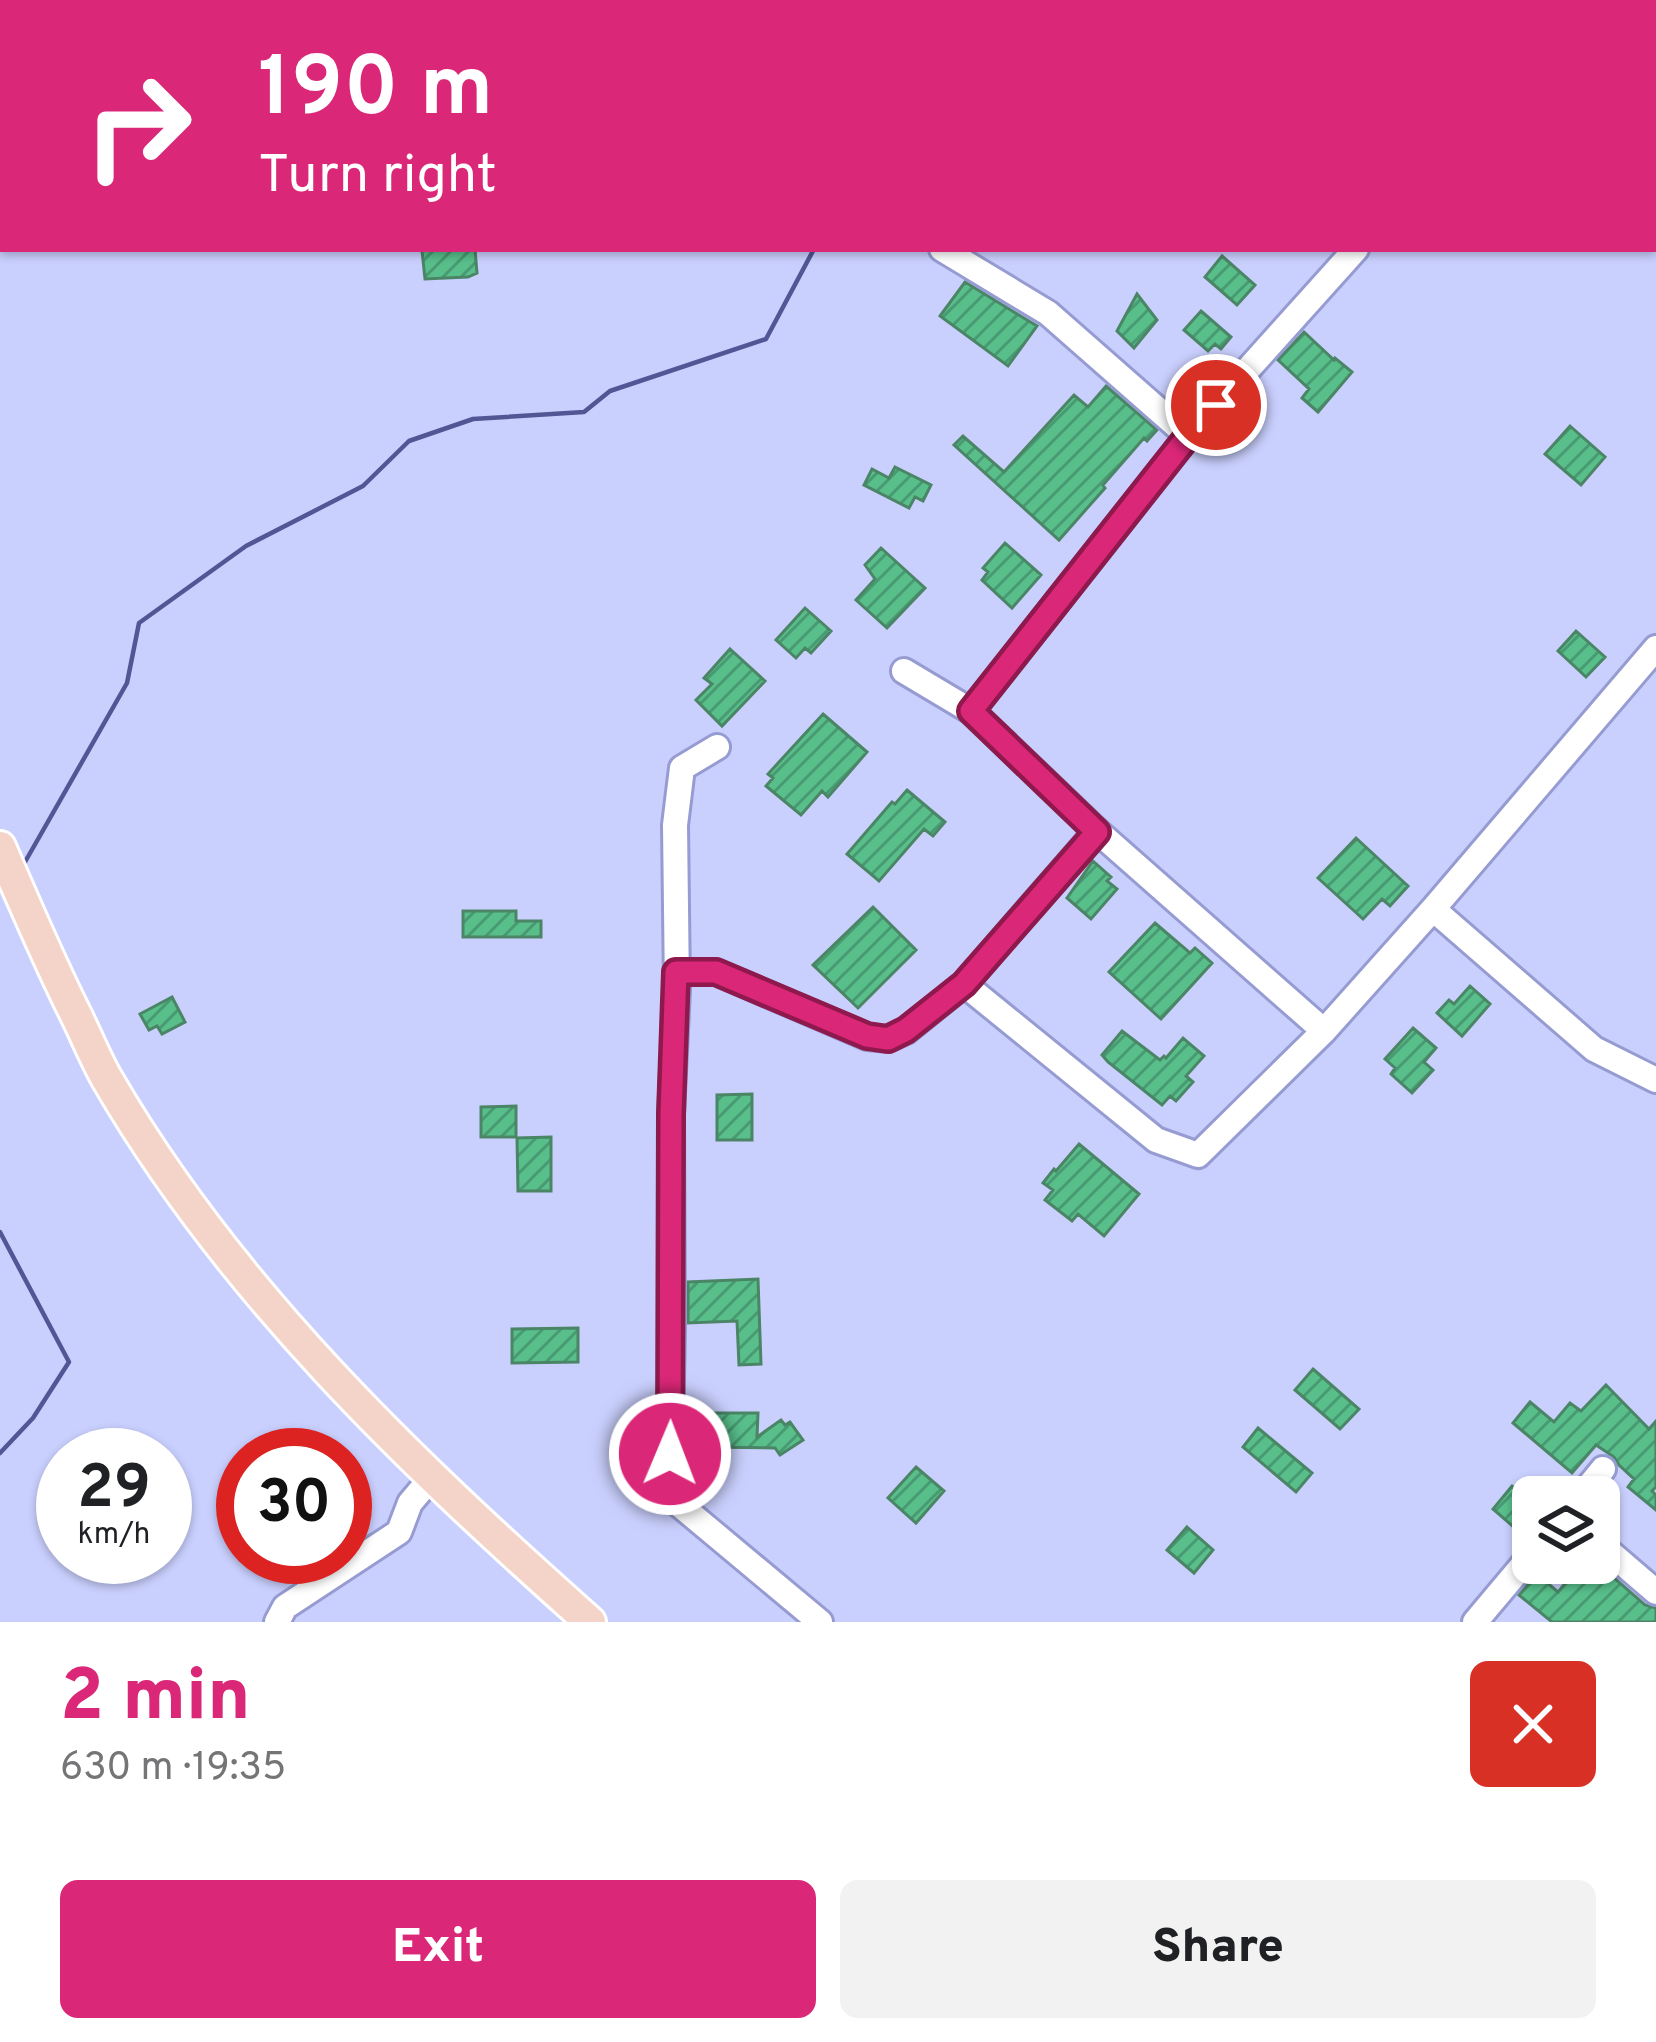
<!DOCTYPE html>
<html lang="en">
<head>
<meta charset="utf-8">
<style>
  body { margin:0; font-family:Overpass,sans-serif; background:#f2f2f2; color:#202124; height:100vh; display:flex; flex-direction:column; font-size:45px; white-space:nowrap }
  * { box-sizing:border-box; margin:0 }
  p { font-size:39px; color:#757577 }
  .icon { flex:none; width:66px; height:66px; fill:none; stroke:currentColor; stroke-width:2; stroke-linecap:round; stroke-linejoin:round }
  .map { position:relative; height:1622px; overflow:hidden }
  .details { display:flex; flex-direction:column; background:#fff; flex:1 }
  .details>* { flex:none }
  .banner { position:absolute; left:0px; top:0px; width:1656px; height:252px; box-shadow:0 3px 9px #0004; background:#db2777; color:#fff; overflow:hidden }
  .tools { position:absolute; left:1512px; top:1476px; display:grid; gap:24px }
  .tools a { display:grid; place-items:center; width:108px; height:108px; border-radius:18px; background:#fff; box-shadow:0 3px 9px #0004; font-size:60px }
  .speed { position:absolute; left:36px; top:1428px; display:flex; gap:24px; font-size:60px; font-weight:700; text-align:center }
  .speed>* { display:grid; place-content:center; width:156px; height:156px; border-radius:50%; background:#fff; box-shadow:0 3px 9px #0004; line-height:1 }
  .speed small { font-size:30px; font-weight:400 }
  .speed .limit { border:18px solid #d22; background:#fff; color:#111 }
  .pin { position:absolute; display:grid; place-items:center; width:102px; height:102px; color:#fff; margin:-51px; border:6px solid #fff; border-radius:50%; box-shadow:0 3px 12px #0007 }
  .me { position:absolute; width:132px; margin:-66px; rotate:1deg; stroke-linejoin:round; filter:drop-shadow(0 0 9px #0008) }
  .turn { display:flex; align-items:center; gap:42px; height:252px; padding:0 60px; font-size:54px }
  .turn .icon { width:156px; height:156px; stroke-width:2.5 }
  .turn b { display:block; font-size:84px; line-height:102px }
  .round { display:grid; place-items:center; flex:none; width:126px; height:126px; border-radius:18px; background:#f2f2f2 }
  .summary { display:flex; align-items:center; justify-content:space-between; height:204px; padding:0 60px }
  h1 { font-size:72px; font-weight:800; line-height:90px; color:#db2777 }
  .button { display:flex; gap:24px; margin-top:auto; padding:24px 60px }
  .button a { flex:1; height:138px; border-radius:18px; background:#db2777; color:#fff; font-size:48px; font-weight:800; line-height:138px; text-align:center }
  .button a+a { background:#f2f2f2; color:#202124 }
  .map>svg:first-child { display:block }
</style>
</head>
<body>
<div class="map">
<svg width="1656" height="1622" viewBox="0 0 1656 1622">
  <defs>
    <pattern id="building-hatch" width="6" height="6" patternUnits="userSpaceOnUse" patternTransform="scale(3)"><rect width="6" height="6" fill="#58bf8b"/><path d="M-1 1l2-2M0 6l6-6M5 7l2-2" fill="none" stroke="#489a72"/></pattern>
  </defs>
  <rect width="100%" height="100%" fill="#cad0fe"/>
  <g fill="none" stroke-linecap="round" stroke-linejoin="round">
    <!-- stream -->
    <path stroke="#525695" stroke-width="4.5" d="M 1168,3 L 1177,0
      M 21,869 L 127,683 L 139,623 L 246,546 L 363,486 L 409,441 L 473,419 L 584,412 L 610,391 L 766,339 L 814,249
      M 0,1232 L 69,1362 L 33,1418 L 0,1453"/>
  </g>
  <!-- building -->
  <path fill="url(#building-hatch)" stroke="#4a8566" stroke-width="3" d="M 435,249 L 475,249 L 477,273 L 468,277 L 425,279 L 422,251 Z
    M 1222,256 L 1255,285 L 1237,305 L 1205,277 Z
    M 965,282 L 1037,326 L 1008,366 L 940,316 Z
    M 1137,294 L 1157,320 L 1134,348 L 1117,331 Z
    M 1201,311 L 1231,337 L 1221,349 L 1215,344 L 1208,351 L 1184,330 Z
    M 1304,332 L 1334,360 L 1335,358 L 1352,372 L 1318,412 L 1302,398 L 1309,389 L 1278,360 Z
    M 1106,386 L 1157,430 L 1147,441 L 1144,438 L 1103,485 L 1105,488 L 1059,540 L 954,445 L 963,436 L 1004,472 L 1074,395 L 1088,407 Z
    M 1570,426 L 1605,457 L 1581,485 L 1545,454 Z
    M 895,467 L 931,485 L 923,501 L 915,497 L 909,508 L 864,485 L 872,469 L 889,478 Z
    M 1005,543 L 1041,575 L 1012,608 L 982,580 L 988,572 L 983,568 Z
    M 881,548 L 925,588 L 887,628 L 856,600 L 875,579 L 865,565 Z
    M 805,608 L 831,631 L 811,653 L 805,648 L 796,658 L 776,640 Z
    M 1576,631 L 1605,657 L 1586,677 L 1558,651 Z
    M 730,649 L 765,681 L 722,726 L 696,700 L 712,684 L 704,678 Z
    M 823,714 L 867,752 L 828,797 L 822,791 L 801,815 L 766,786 L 773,778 L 768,774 Z
    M 907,790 L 945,822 L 933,836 L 924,829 L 879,881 L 847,854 L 892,802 L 895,804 Z
    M 1356,838 L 1408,886 L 1390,906 L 1382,899 L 1363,919 L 1318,878 Z
    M 1093,861 L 1111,877 L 1107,881 L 1117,889 L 1091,919 L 1067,898 Z
    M 873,907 L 916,950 L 858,1008 L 813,965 Z
    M 463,911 L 516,911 L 516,921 L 541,921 L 541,937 L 463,937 Z
    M 1155,923 L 1190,953 L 1195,948 L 1212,963 L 1161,1019 L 1109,972 Z
    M 1470,986 L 1490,1004 L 1462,1036 L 1437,1013 L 1449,1000 L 1454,1004 Z
    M 172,997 L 185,1022 L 162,1034 L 157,1026 L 149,1030 L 140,1014 Z
    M 1413,1028 L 1436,1048 L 1424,1062 L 1433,1070 L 1412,1093 L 1391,1074 L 1395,1068 L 1385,1059 Z
    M 1122,1031 L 1160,1060 L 1164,1056 L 1166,1058 L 1183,1038 L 1204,1056 L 1186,1076 L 1193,1082 L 1176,1101 L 1170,1096 L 1162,1105 L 1108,1062 L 1102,1055 Z
    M 752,1094 L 752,1140 L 717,1140 L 717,1095 Z
    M 516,1106 L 516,1137 L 481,1137 L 481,1107 Z
    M 551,1137 L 551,1191 L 518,1191 L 517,1138 Z
    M 1079,1144 L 1139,1194 L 1104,1236 L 1078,1214 L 1072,1221 L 1045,1200 L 1053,1190 L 1043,1183 L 1054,1169 L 1056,1171 Z
    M 758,1279 L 761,1364 L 739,1365 L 737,1321 L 688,1323 L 688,1282 Z
    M 578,1328 L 578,1362 L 512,1363 L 512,1329 Z
    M 1313,1369 L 1359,1409 L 1340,1429 L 1295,1390 Z
    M 1606,1385 L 1649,1429 L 1656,1421 L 1656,1487 L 1652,1491 L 1656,1495 L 1656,1510 L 1628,1487 L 1634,1479 L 1619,1465 L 1614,1457 L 1596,1445 L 1572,1473 L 1513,1423 L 1530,1402 L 1554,1422 L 1570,1403 L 1581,1411 Z
    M 705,1413 L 758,1413 L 757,1437 L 781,1420 L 785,1425 L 790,1422 L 803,1440 L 780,1455 L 775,1448 L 704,1447 Z
    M 1258,1428 L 1312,1473 L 1296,1492 L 1243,1447 Z
    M 916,1467 L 944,1491 L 916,1523 L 888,1498 Z
    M 1512,1486 L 1533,1503 L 1533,1509 L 1516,1529 L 1493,1509 Z
    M 1187,1527 L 1213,1550 L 1194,1573 L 1167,1550 Z
    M 1582,1563 L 1597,1563 L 1645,1605 L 1656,1608 L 1656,1622 L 1552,1622 L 1519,1595 L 1537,1574 L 1558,1592 Z"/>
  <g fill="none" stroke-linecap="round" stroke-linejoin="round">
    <!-- minor casing -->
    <g stroke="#969cd2" stroke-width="30">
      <path id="minor" d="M 264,0 L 264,3
        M 606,3 L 606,0
        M 718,3 L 718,0
        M 903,3 L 903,0
        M 0,178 L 3,178
        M 942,249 L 1048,313 L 1188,436 L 971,711 L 1097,831 L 1324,1031
        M 1188,436 L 1356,249
        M 904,671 L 971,711
        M 717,747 L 682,768 L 675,825 L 677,990 L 671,1114 L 672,1328 L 669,1496 L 820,1622
        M 1433,909 L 1656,648
        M 677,972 L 716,972 L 867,1037 L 888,1039 L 906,1031 L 964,984 L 1097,831
        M 964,984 L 1156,1140 L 1198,1155 L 1324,1031 L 1433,909 L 1594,1049 L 1656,1080
        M 1580,1497 L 1603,1469
        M 1599,1543 L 1656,1592
        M 277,1622 L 285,1607 L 399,1532 L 410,1503 L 432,1477
        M 1475,1622 L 1533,1553"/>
    </g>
    <!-- major casing -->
    <g stroke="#fff" stroke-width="36">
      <path id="major" d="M 0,847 C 24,903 48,959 75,1013 C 86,1035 95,1058 107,1079 C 230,1291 408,1460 590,1622"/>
    </g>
    <!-- minor -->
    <use href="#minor" stroke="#fff" stroke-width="24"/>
    <!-- major -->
    <use href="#major" stroke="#f4d3c8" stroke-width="30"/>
  </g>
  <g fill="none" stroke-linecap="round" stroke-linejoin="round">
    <!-- route casing -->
    <g stroke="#8e194d" stroke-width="30">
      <path id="route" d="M 670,1454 L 671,1114 L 676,972 L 716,972 L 867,1036 L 888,1039 L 906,1030 L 964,984 L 1097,832 L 971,711 L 1188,436 L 1216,405"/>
    </g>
    <!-- route -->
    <use href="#route" stroke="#db2777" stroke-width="21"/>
  </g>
</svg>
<div class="tools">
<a><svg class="icon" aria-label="layers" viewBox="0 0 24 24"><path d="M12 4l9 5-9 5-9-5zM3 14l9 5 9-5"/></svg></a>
</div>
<div class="speed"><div>29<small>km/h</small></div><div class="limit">30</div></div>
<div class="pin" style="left:1216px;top:405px;background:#d93025"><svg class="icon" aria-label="arrive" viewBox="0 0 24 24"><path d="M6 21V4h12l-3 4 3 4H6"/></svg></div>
<svg class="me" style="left:670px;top:1454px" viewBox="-20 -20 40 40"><circle r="17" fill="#db2777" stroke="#fff" stroke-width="3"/><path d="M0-11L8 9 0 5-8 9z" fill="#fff"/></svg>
<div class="banner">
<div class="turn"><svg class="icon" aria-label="right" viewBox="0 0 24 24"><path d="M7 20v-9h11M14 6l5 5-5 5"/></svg><div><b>190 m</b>Turn right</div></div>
</div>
</div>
<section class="details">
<div class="summary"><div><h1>2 min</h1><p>630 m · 19:35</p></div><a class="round" style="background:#d93025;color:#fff"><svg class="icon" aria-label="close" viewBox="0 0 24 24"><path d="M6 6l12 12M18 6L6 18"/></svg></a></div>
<div class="button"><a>Exit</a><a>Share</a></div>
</section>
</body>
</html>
